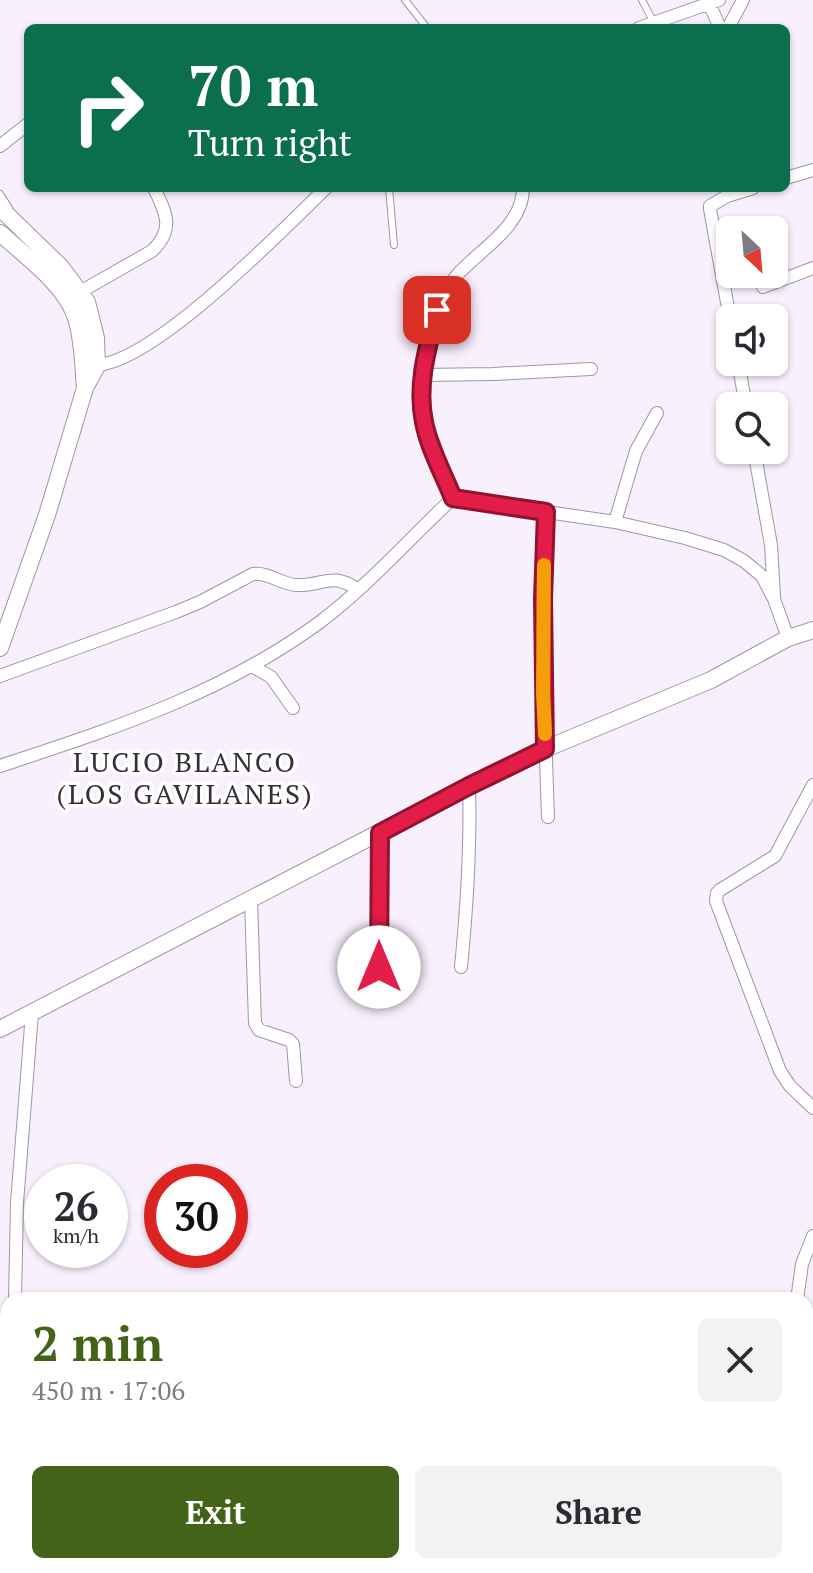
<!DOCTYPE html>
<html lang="en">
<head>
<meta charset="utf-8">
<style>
  body { margin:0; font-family:"PT Serif",serif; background:#f2f2f3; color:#2b2b33; height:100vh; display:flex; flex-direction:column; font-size:30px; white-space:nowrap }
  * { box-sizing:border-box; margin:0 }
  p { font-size:26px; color:#7c7c81 }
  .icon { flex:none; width:44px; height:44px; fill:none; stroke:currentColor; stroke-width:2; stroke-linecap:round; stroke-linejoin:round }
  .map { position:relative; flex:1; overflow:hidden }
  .sheet { position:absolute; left:0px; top:1292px; width:814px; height:282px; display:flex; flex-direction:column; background:#fff; border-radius:24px 24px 0 0; box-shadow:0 2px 6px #0004 }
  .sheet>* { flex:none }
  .hud { position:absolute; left:24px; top:24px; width:766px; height:168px; border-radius:12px; box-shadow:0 2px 6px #0004; background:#0b6e4f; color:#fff; overflow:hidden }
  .needle { width:52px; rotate:154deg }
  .controls { position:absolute; left:716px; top:216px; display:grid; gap:16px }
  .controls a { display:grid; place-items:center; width:72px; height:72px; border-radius:12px; background:#fff; box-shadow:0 2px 6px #0004; font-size:40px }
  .speed { position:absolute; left:24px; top:1164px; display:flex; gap:16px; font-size:40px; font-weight:700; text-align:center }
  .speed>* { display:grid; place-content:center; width:104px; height:104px; border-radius:50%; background:#fff; box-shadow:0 2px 6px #0004; line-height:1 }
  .speed small { font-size:20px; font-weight:400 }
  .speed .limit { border:12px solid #d22; background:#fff; color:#111 }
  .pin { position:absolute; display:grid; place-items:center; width:68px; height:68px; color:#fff; margin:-34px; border-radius:16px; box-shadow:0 4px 12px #0006 }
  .me { position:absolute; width:88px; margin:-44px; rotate:0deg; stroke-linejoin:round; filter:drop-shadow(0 0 6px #0008) }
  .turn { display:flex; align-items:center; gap:28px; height:168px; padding:0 32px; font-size:36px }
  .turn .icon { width:104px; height:104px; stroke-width:2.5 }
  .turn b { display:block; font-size:56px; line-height:68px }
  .round { display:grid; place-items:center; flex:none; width:84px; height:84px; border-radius:12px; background:#f2f2f3 }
  .summary { display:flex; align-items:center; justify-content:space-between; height:136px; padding:0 32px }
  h1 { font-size:48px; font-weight:700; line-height:60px; color:#436318 }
  .cta { display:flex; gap:16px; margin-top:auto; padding:16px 32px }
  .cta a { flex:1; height:92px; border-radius:12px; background:#436318; color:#fff; font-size:32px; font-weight:700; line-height:92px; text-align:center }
  .cta a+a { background:#f2f2f3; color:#2b2b33 }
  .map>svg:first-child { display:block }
</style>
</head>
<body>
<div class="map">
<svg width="813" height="1573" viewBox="0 0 813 1573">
  <rect width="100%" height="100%" fill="#f9f0fe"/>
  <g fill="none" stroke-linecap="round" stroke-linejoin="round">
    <!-- lane casing -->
    <g stroke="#a193a8" stroke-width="8">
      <path id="lane" d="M 405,0 L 427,28
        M 642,0 L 653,21
        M 389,188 L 394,245
        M 0,194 L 9,208"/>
    </g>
    <!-- street casing -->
    <g stroke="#a193a8" stroke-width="14">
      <path id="street" d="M 709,3 L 720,28
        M 639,28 L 719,0
        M 728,28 L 743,0
        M 0,146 L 28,124
        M 786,178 L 813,170
        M 763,287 L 813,268
        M 80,292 L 152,251 C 175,229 166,213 154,188
        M 730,319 L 710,209 L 710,206 L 727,196 L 753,188
        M 738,362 L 746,406
        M 91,365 C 148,370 283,229 326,188
        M 422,375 L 493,374 L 591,369
        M 754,450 L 771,545 L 774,596
        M 453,498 L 615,522 L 685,538 L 724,550 L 744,561 L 762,576 L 774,599 L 788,638
        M 453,498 C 444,474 431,449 424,424 C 414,384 431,304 459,273 C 482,248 523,226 523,188
        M 546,512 C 543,614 544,715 548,817
        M 615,522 L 636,451 L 657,413
        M 252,666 L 271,677 L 293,708
        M 0,676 L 176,612 L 200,602 L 253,574 C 268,572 281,584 296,585 C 324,586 332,571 358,590
        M 0,766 C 114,728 222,694 320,622 C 368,586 409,539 453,498
        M 813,785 L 775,856 L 720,890 L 717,893 L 716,901 L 780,1071 L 790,1086 L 813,1108
        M 251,899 L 255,1023 L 259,1030 L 289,1040 L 293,1044 L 296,1081
        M 379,967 L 380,833
        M 461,967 C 467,906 471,847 469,786
        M 15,1300 L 17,1203 L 32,1013
        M 797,1300 L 802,1264 L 813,1236
        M 0,1320 L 8,1319
        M 806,1338 L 813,1336
        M 806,1449 L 813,1446
        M 806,1466 L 813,1486
        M 743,1566 L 743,1573
        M 761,1573 L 761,1566"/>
    </g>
    <!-- secondary casing -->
    <g stroke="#a193a8" stroke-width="18">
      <path id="secondary" d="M 0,208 L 61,267 L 87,302 L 96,338 L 97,366 L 85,388 L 47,515 L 0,648
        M 0,233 C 25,256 66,285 76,318 C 83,340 83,365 85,388
        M 0,1029 L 469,786 L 545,749 L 711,680 L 788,638 L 813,630"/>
    </g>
    <!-- lane -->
    <use href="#lane" stroke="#fff" stroke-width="6"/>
    <!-- street -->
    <use href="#street" stroke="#fff" stroke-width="12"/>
    <!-- secondary -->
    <use href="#secondary" stroke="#fff" stroke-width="16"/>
  </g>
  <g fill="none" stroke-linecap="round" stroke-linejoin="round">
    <!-- route casing -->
    <g stroke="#92132f" stroke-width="20">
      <path id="route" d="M 379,967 L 380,833 L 469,786 L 545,749 L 543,599 L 546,512 L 453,498 C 443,473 429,448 424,422 C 416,384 428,346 437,310"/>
    </g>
    <!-- route -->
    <use href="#route" stroke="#e11d48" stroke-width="14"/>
    <!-- slow -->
    <path stroke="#f59e0b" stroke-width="14" d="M 544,565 L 543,692 L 545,734"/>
  </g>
  <g text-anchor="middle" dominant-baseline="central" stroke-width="7" stroke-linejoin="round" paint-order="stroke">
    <!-- quarter labels -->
    <g font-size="28" letter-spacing="2" fill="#352f38" stroke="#fff">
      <text x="185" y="761">LUCIO BLANCO<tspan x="185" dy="32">(LOS GAVILANES)</tspan></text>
    </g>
  </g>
</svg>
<div class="controls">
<a><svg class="needle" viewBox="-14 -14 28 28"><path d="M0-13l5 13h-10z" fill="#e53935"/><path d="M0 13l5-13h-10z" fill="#7c7c81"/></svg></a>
<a><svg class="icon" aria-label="sound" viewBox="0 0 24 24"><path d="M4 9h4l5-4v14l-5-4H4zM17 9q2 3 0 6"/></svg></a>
<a><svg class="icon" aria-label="search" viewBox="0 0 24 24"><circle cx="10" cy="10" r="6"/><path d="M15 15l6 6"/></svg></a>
</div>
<div class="speed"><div>26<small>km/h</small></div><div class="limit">30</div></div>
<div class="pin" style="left:437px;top:310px;background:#d93025"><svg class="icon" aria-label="arrive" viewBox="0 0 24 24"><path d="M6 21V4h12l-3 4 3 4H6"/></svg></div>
<svg class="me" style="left:379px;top:967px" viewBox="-20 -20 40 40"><circle r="19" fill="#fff"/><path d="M0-13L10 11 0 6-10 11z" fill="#e11d48"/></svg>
<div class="hud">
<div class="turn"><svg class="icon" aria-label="right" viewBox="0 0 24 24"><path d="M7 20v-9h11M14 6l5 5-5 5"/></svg><div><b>70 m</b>Turn right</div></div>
</div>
<section class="sheet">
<div class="summary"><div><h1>2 min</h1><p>450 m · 17:06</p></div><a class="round"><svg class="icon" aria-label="close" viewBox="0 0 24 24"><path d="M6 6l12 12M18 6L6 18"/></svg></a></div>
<div class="cta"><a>Exit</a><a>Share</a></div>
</section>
</div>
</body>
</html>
